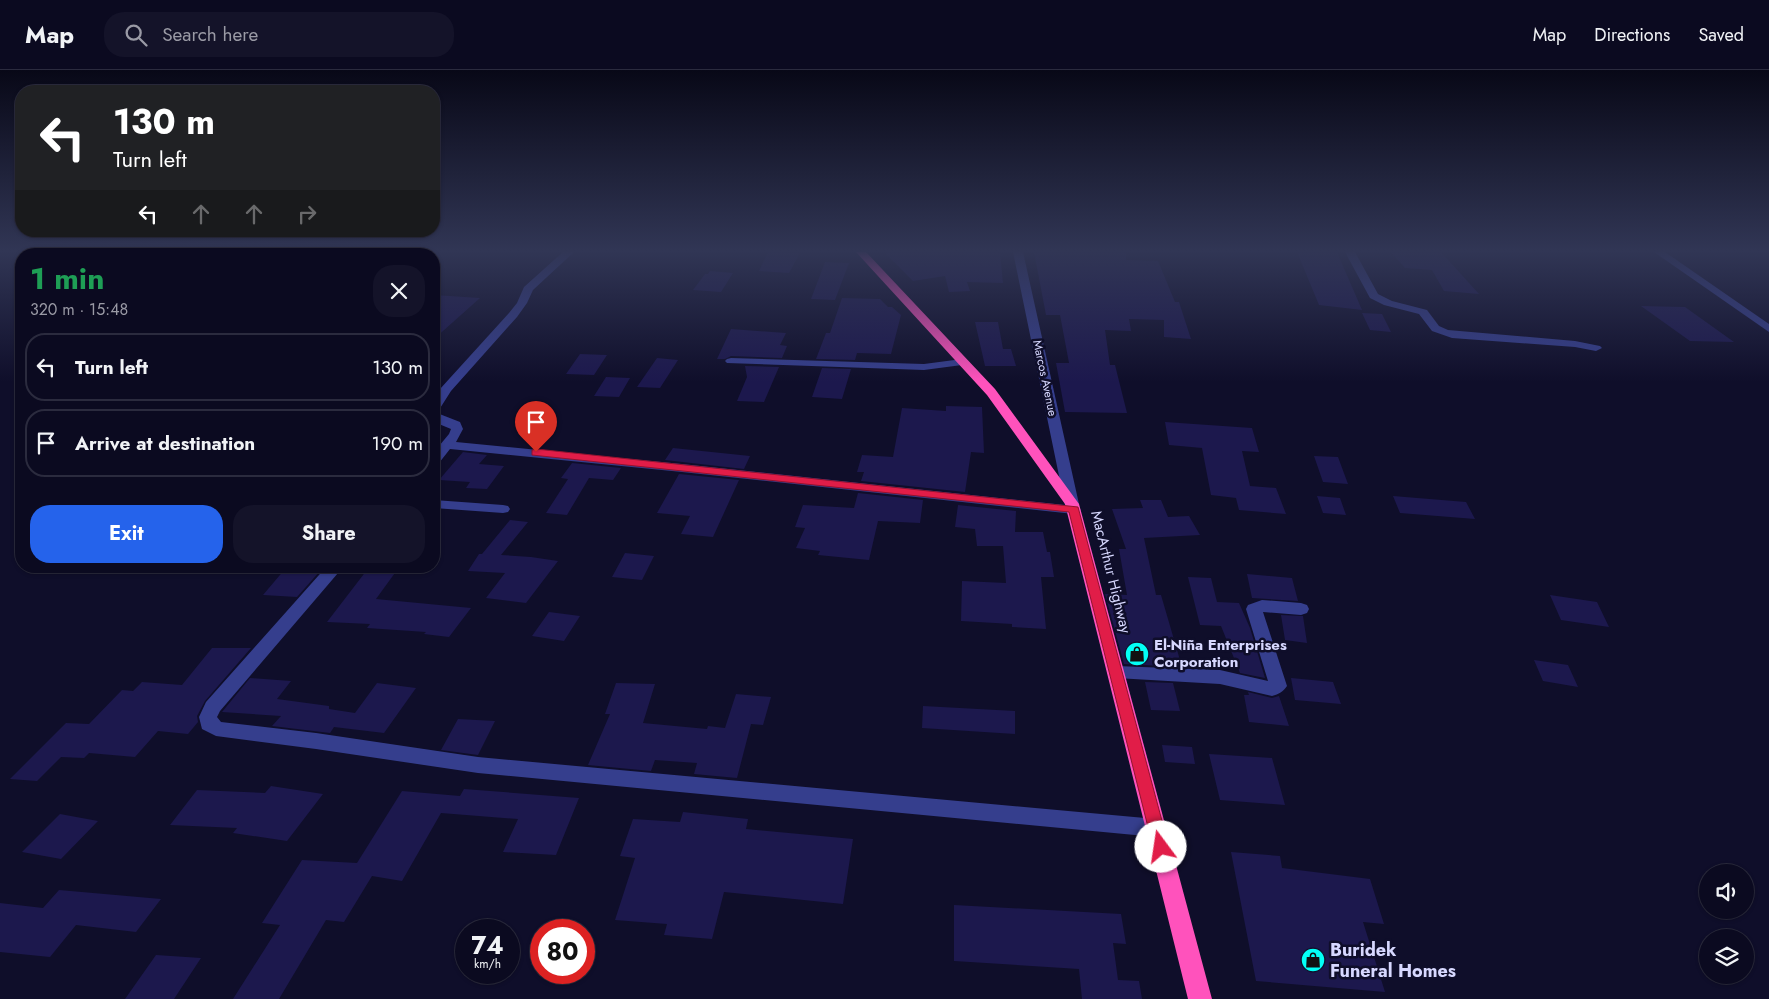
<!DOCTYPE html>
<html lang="en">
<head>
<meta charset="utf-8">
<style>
  body { margin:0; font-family:Jost,sans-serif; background:#141329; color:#f1f3f6; height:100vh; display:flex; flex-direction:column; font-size:19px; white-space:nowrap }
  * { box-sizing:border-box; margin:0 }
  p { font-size:16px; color:#9a9aa5 }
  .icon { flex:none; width:28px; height:28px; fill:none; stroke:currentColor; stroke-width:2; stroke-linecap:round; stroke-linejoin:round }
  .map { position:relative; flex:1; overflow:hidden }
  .side { position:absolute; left:15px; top:178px; width:425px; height:325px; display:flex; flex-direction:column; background:#0b0a20; border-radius:20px; box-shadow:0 1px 4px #0004,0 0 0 1px #2b2b3e }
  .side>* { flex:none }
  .guide { position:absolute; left:15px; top:15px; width:425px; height:152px; border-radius:20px; box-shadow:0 1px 4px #0004,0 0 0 1px #2b2b3e; background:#202124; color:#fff; overflow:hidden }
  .controls { position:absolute; left:1699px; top:794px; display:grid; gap:10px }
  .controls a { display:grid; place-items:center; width:55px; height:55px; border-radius:50%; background:#0b0a20; box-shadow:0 1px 4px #0004,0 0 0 1px #2b2b3e; font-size:25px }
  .speed { position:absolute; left:455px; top:849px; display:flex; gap:10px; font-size:25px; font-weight:700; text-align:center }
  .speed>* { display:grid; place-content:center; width:65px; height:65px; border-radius:50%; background:#0b0a20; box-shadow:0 1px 4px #0004,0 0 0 1px #2b2b3e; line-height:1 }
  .speed small { font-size:12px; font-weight:400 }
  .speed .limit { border:8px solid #d22; background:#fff; color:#111 }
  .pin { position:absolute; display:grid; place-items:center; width:42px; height:42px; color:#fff; margin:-51px -21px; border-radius:50% 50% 50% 0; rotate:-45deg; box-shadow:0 0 5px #0007 }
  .pin .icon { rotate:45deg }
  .me { position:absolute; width:55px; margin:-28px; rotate:346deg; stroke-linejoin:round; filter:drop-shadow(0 0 4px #0008) }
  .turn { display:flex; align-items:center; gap:18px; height:105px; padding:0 15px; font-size:22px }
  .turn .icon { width:65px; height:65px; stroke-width:2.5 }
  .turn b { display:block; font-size:35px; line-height:42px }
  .lanes { display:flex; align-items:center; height:48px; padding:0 15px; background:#0003; justify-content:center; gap:25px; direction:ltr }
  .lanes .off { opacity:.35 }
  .round { display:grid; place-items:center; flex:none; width:52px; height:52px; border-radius:20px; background:#141329 }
  .overview { display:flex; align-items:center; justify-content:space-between; height:85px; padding:0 15px }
  h1 { font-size:30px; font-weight:700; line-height:38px; color:#1e9e55 }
  .button { display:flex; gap:10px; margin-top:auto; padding:10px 15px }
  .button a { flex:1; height:58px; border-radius:20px; background:#2563eb; color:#fff; font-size:20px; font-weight:700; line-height:58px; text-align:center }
  .button a+a { background:#141329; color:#f1f3f6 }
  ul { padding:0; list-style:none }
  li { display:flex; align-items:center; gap:15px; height:68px; margin:0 10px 8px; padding:0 5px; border:2px solid #2b2b3e; border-radius:20px }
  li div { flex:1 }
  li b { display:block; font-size:19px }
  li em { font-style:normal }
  header { display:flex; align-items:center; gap:30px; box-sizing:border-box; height:70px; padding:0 25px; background:#0b0a20; border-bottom:1px solid #2b2b3e }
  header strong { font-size:24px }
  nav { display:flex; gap:28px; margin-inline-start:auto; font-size:18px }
  .search { width:350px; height:45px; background:#141329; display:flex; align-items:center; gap:12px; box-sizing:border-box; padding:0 18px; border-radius:20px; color:#9a9aa5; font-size:19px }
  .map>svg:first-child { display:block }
</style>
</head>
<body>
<header>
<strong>Map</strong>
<div class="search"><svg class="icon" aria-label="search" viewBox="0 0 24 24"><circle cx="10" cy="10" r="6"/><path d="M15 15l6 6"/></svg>Search here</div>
<nav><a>Map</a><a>Directions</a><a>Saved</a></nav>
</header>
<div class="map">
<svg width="1769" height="929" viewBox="0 0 1769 929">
  <rect width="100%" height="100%" fill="#0f0e2a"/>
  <!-- building -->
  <path fill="#1c184d" d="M 768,182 L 783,182 L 800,183 L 789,203 L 759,201 Z
    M 884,182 L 1000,182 L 1003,213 L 967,212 L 970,221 L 949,222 L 945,206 L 913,211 Z
    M 1034,182 L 1126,182 L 1126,190 L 1158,191 L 1175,232 L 1179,232 L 1191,269 L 1164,267 L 1164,250 L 1129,249 L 1131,261 L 1105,260 L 1110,295 L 1115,295 L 1127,343 L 1065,342 L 1056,293 L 1069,293 L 1060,245 L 1046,245 Z
    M 1297,182 L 1337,182 L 1362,240 L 1319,235 Z
    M 1391,182 L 1441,182 L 1479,224 L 1444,221 L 1432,200 L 1405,198 Z
    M 825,192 L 849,193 L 835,230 L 811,229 Z
    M 710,201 L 733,203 L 721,222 L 693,220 L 705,204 L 708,204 Z
    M 434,225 L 480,228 L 434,269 Z
    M 842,228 L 880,229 L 888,237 L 892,237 L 901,245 L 891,284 L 857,283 L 855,290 L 816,289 L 826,263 L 830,263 Z
    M 1641,236 L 1685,237 L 1734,272 L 1690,271 Z
    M 1362,243 L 1382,244 L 1391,262 L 1370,260 Z
    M 975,252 L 998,252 L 1003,279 L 1011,279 L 1016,296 L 985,296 Z
    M 731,259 L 786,263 L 780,275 L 787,276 L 782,288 L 731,286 L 725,289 L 717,289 Z
    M 580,284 L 607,285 L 594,305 L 566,304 Z
    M 657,288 L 678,290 L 660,318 L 637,317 Z
    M 745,296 L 779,297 L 764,332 L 737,331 L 747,307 Z
    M 822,298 L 851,299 L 842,329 L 812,327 Z
    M 606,307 L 630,308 L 619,327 L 594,326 Z
    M 946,336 L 982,337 L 984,383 L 971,382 L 965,422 L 861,411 L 864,402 L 857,402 L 862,385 L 893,387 L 902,338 L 946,341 Z
    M 1165,352 L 1252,358 L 1259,382 L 1242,381 L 1250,416 L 1276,418 L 1286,444 L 1239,440 L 1236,428 L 1211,425 L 1202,378 L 1169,375 Z
    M 673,378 L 750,386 L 744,399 L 665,390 Z
    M 463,382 L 487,385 L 479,394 L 504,396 L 487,419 L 466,418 L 470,412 L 439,410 Z
    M 1314,386 L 1338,387 L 1348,414 L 1323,412 Z
    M 572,393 L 621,398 L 613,410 L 589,408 L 567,445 L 546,443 L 568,409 L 561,408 Z
    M 679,404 L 739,410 L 713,467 L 681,464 L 690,446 L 657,443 Z
    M 858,423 L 923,430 L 920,453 L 878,451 L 869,490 L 818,485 L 820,481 L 796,478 L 805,458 L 795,457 L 803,435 L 854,438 Z
    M 1317,426 L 1340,428 L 1346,445 L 1323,443 Z
    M 1393,426 L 1466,432 L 1475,449 L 1400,443 Z
    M 1140,430 L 1161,430 L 1168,447 L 1189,446 L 1200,465 L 1144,468 L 1156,525 L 1161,525 L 1182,597 L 1124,594 L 1105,524 L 1127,525 L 1119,479 L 1126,479 L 1112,439 L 1143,438 Z
    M 958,435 L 1016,441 L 1015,462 L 1043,462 L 1047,482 L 1050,482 L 1054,507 L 1041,507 L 1046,559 L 1012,557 L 1012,554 L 961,551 L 962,511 L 1006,513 L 1003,476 L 977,476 L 975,459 L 955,457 Z
    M 510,450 L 528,452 L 501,485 L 531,487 L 558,491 L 526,533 L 486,528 L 505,503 L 468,501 L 479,484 L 482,484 Z
    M 625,483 L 654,486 L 642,510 L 612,507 Z
    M 370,496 L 400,496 L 376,529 L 471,538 L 449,567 L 424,564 L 426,562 L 367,558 L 370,554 L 327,552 Z
    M 285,499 L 320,501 L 297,527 L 263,525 Z
    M 1247,504 L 1292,508 L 1298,531 L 1252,528 Z
    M 1188,507 L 1211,508 L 1217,532 L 1239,533 L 1250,558 L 1265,608 L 1240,603 L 1221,556 L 1200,555 Z
    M 1550,525 L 1597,532 L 1609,557 L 1561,550 Z
    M 549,542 L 580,546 L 564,571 L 532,566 Z
    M 1281,545 L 1303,546 L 1307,573 L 1285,570 Z
    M 212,578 L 251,578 L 205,631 L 197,646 L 198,652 L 188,664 L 158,661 L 135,687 L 89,683 L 84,688 L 61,687 L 37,711 L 10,709 L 66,653 L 89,654 L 122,620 L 133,621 L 142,612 L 182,615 Z
    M 1534,590 L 1568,595 L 1578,617 L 1543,611 Z
    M 250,608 L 291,611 L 277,629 L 329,636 L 329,639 L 355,643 L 377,613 L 416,618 L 384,663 L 334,657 L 330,663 L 272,656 L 281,646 L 222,642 Z
    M 1291,608 L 1333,612 L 1341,634 L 1295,630 Z
    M 1145,612 L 1173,613 L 1180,641 L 1151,640 Z
    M 616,613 L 655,614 L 643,653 L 707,659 L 708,656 L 725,658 L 736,624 L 771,627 L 763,655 L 751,654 L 737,708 L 694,704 L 697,693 L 655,690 L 651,701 L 588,695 L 610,644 L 605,644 Z
    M 1248,622 L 1272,628 L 1279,626 L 1289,656 L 1249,652 L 1244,625 L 1249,625 Z
    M 923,636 L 1015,641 L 1015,664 L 922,658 Z
    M 458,649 L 495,651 L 478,685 L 441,680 Z
    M 1162,675 L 1192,677 L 1195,694 L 1165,692 Z
    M 1209,684 L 1272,688 L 1285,735 L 1220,730 Z
    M 271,716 L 323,724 L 287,771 L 233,763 L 237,758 L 170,755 L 197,720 L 265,723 Z
    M 464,719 L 579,728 L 556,785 L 503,782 L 518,749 L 441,743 L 402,811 L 372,806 L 344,852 L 326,850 L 279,929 L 233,929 L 280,855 L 262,853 L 302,790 L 357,793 L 402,721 L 460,726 Z
    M 683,742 L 748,749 L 746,759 L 853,769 L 843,834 L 724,822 L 712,869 L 664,865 L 667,854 L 615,850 L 635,788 L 620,786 L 633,749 L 680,752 Z
    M 60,744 L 98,751 L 61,789 L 22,782 Z
    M 1231,782 L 1280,786 L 1282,798 L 1370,809 L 1384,854 L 1363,852 L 1385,922 L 1256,911 Z
    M 59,820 L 161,829 L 136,862 L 76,855 L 50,887 L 0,882 L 0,833 L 43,838 Z
    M 954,835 L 1121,844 L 1126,874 L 1113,873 L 1118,910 L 1139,911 L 1142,929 L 1082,929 L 1079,899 L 954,891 Z
    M 156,885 L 201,888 L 174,929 L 125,929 Z"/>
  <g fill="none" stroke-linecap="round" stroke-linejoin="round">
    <!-- minor -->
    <path fill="#353e8d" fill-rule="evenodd" d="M 563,182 L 574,182 L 533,220 L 527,233 L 517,247 L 451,321 L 437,343 L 460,352 L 463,359 L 456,372 L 682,394 L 1065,435 L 1013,182 L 1023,182 L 1079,434 L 1077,437 L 1081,440 L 1079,443 L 1074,444 L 682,402 L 450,379 L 439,393 L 434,394 L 434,382 L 449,364 L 451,359 L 434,352 L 434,330 L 440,319 L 509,243 L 517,233 L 524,217 Z
      M 1345,182 L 1355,182 L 1378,224 L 1392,231 L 1427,240 L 1439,256 L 1448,260 L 1575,271 L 1600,276 L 1602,278 L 1596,281 L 1575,277 L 1452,268 L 1432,261 L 1419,244 L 1384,235 L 1370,228 Z
      M 1654,182 L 1665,182 L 1769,254 L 1769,262 Z
      M 731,288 L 924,294 L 962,289 L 968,292 L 962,295 L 924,300 L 727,293 L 725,291 L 727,289 Z
      M 434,430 L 503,435 L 508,436 L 510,439 L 508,442 L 503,443 L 434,438 Z
      M 327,496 L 344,496 L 220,641 L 217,647 L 221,652 L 316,663 L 478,687 L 1156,749 L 1163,752 L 1166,758 L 1163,764 L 1156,767 L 478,703 L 316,679 L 216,666 L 202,659 L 199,647 L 206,632 Z
      M 1262,530 L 1301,533 L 1307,535 L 1309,539 L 1307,543 L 1301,545 L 1263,542 L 1287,616 C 1283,622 1279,624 1272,626 L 1220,614 L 1116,608 L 1110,607 L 1107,602 L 1110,597 L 1116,596 L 1220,600 L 1268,611 L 1246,539 L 1248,535 Z"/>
    <!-- highway -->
    <path fill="#ff52bc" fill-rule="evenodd" d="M 856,182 L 866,182 L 995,319 L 1079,434 L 1212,929 L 1188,929 L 1065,434 L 987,325 Z"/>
  </g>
  <!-- sky -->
  <linearGradient id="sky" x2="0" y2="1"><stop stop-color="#080817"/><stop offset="0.58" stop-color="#313655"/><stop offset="1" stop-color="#313655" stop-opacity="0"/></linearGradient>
  <rect width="1769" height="312" fill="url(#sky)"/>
  <!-- route -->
  <path fill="#e11d48" stroke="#92132f" d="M 536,379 L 1078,437 L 1169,777 L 1166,782 L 1161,784 L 1155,782 L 1153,777 L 1069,442 L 532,385 L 532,380 Z"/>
  <!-- icons -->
  <defs>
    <g id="shop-disc" transform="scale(1.25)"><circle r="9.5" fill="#03fff6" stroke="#0f0e2a"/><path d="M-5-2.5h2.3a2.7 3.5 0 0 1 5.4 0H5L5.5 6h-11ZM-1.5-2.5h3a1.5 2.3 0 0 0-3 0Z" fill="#111"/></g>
  </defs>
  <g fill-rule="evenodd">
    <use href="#shop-disc" x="1137" y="584"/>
    <use href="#shop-disc" x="1313" y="890"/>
  </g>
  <g text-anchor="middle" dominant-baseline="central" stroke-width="5" stroke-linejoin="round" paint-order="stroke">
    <!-- far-street labels -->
    <g font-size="12" fill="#d7d8ff" stroke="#0f0e2a">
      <text transform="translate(1045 308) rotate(78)">Marcos Avenue</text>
    </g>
    <!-- street labels -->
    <g font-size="15" fill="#d7d8ff" stroke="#0f0e2a">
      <text transform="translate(1111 502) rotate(76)">MacArthur Highway</text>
    </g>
    <!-- poi labels -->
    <g font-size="15" font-weight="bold" fill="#d7d8ff" stroke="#0f0e2a" text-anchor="start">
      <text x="1154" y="575">El-Niña Enterprises<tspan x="1154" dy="17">Corporation</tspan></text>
    </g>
    <!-- near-poi labels -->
    <g font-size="18" font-weight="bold" fill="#d7d8ff" stroke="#0f0e2a" text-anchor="start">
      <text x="1330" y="880">Buridek<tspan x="1330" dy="21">Funeral Homes</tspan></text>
    </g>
  </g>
</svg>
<div class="controls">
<a><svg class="icon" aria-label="sound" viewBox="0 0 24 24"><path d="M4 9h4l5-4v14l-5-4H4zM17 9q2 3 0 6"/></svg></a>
<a><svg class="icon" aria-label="layers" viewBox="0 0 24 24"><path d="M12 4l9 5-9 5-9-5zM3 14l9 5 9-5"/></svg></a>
</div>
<div class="speed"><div>74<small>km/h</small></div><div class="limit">80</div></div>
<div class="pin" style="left:536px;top:382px;background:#d93025"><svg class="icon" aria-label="arrive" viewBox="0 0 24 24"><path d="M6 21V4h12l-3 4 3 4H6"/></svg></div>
<svg class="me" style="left:1161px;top:777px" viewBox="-20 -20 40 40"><circle r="19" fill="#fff"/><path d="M0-13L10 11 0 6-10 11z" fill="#e11d48"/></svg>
<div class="guide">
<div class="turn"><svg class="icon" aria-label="left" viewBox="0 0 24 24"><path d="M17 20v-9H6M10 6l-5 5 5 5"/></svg><div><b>130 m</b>Turn left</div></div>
<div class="lanes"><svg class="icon" aria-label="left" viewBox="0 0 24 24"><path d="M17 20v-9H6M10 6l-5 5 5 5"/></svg><svg class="icon off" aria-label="ahead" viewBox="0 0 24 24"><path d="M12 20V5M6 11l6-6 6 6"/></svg><svg class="icon off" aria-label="ahead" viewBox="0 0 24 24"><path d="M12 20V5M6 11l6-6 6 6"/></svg><svg class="icon off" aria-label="right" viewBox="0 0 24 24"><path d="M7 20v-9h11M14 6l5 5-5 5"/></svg></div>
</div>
<section class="side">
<div class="overview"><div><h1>1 min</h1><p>320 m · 15:48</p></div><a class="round"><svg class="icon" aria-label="close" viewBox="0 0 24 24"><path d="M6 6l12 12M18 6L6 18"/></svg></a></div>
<ul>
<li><svg class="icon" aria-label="left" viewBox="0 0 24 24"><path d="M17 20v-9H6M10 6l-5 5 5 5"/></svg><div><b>Turn left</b></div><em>130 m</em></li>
<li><svg class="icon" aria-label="arrive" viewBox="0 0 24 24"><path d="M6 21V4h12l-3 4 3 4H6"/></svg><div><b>Arrive at destination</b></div><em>190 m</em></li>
</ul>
<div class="button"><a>Exit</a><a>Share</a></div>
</section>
</div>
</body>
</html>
